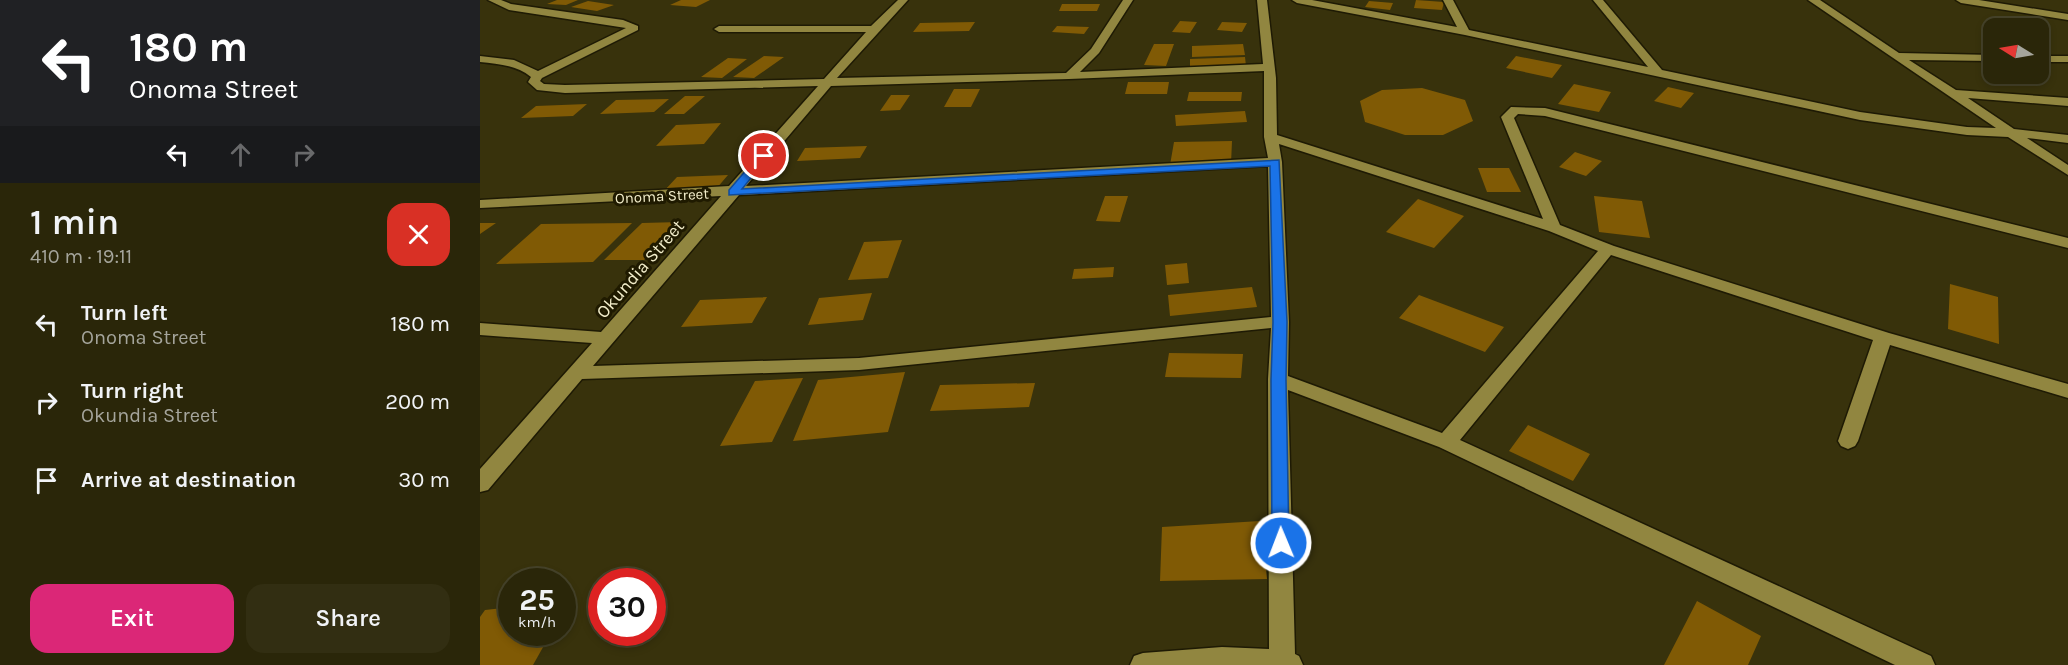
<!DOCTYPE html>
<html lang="en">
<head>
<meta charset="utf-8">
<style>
  body { margin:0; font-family:Karla,sans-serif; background:#322e12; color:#f1f3f6; height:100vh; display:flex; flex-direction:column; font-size:22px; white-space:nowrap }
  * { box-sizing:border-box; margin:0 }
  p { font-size:20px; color:#a5a59c }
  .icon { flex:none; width:33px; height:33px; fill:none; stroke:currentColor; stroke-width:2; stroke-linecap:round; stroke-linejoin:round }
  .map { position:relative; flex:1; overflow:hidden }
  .side { display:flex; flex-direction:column; background:#2a2609; width:480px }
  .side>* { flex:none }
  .guide { background:#202124; color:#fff; overflow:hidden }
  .needle { width:39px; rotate:281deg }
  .controls { position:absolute; left:1503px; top:18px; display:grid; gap:12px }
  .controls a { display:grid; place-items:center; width:66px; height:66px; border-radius:12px; background:#2a2609; box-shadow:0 3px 9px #0003,0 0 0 2px #46432a; font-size:30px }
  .speed { position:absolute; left:18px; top:568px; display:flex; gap:12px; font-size:30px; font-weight:700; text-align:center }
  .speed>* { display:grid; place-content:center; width:78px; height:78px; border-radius:50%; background:#2a2609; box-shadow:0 3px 9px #0003,0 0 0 2px #46432a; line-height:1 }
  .speed small { font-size:15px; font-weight:400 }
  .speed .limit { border:9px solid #d22; background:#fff; color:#111 }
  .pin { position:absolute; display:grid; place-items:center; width:51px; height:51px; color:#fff; margin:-26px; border:3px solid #fff; border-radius:50%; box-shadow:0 2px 6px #0007 }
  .me { position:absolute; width:66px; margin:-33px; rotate:359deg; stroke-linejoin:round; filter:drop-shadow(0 0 4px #0008) }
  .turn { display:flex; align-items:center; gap:21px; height:126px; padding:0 30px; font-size:27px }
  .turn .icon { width:78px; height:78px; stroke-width:2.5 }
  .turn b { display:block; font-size:42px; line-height:51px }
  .lanes { display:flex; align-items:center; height:57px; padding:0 30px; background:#0003; justify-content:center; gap:30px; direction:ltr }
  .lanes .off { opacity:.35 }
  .round { display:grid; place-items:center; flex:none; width:63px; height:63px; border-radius:18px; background:#322e12 }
  .head { display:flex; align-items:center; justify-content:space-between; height:102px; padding:0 30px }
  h1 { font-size:36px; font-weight:600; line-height:45px }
  .button { display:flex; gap:12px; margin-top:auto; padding:12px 30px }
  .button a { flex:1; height:69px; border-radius:18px; background:#db2777; color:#fff; font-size:24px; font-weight:600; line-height:69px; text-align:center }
  .button a+a { background:#322e12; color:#f1f3f6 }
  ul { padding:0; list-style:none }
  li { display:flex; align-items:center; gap:18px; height:78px; padding:0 30px }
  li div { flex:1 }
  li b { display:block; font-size:22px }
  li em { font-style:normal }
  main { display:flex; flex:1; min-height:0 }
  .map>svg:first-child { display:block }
</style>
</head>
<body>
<main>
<section class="side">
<div class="guide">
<div class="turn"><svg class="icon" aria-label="left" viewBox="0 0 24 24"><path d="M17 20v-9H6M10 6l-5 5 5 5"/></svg><div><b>180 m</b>Onoma Street</div></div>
<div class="lanes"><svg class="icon" aria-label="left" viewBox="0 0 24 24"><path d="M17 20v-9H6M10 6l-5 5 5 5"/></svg><svg class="icon off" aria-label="ahead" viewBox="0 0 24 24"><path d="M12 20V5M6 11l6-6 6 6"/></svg><svg class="icon off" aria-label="right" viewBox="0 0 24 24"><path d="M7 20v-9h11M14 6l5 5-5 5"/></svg></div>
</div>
<div class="head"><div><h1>1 min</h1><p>410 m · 19:11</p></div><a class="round" style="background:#d93025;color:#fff"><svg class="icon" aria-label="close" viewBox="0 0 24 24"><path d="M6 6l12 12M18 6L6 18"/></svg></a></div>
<ul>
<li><svg class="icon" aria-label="left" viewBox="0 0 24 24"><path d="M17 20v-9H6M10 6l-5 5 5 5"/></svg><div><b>Turn left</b><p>Onoma Street</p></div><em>180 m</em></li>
<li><svg class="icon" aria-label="right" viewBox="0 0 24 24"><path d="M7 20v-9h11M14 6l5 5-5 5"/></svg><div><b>Turn right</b><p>Okundia Street</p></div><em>200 m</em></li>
<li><svg class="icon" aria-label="arrive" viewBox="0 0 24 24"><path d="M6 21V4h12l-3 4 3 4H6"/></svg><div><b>Arrive at destination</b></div><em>30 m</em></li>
</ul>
<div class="button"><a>Exit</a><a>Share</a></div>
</section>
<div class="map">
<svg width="1588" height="665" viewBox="0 0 1588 665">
  <rect width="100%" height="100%" fill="#38320c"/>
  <!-- building -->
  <path fill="#805a05" d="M 77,0 L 98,0 L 86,5 L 67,4 Z
    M 201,0 L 230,0 L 216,7 L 190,5 Z
    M 936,0 L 964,2 L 962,10 L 934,8 Z
    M 108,1 L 134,5 L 117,11 L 91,7 Z
    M 889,1 L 913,3 L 910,10 L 885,7 Z
    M 582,4 L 620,4 L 617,11 L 579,11 Z
    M 700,21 L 717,22 L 710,33 L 692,32 Z
    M 495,22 L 489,31 L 433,32 L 440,23 Z
    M 742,22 L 767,23 L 762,32 L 737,30 Z
    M 577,26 L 609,27 L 604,34 L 572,32 Z
    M 674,44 L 694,44 L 686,66 L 664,65 Z
    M 763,44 L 765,55 L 712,57 L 712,46 Z
    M 284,56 L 304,57 L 274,78 L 253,77 Z
    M 1036,56 L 1082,65 L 1072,78 L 1026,68 Z
    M 765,57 L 766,66 L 710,68 L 710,59 Z
    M 248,58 L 267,59 L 242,78 L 221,77 Z
    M 648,82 L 689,82 L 687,94 L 645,94 Z
    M 1094,84 L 1131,92 L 1119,112 L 1078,104 Z
    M 1188,87 L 1214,93 L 1201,108 L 1174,101 Z
    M 942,88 L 985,100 L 993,121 L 963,135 L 925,135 L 885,122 L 880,101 L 902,90 Z
    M 474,89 L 500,89 L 491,107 L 464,107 Z
    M 709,92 L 762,92 L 761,101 L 707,101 Z
    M 411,95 L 430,95 L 420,110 L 400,111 Z
    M 205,96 L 225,96 L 204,114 L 184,114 Z
    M 189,99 L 174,112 L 120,114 L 136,100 Z
    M 107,104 L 93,116 L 41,118 L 56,106 Z
    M 765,111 L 767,122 L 696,126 L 695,115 Z
    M 241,123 L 224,144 L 176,146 L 196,125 Z
    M 752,141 L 751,164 L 690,165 L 694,142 Z
    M 387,146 L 380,158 L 317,161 L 325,148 Z
    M 1095,152 L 1122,161 L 1106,176 L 1079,167 Z
    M 998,168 L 1029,168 L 1041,192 L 1007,192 Z
    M 248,175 L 236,189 L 184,191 L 197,177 Z
    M 625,196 L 648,196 L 640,222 L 616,221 Z
    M 1114,196 L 1162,201 L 1170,238 L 1119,232 Z
    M 938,199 L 984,216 L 954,248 L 906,232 Z
    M 200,222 L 164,260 L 124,260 L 162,223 Z
    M 0,223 L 16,223 L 0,234 Z
    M 152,223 L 113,262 L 16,264 L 61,224 Z
    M 422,240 L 408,278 L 368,280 L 384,242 Z
    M 707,263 L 709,283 L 687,285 L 685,265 Z
    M 634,267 L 633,277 L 592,279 L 594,269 Z
    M 1470,284 L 1518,297 L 1519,344 L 1468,329 Z
    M 772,287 L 777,307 L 690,316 L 688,295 Z
    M 392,293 L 383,320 L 328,325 L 339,298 Z
    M 939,295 L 1024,327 L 1005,352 L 919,318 Z
    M 287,297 L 272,323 L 201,327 L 220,300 Z
    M 689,353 L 763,354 L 761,378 L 685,377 Z
    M 425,372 L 408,432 L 313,441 L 338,380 Z
    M 323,378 L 292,442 L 240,446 L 275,381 Z
    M 555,383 L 549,407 L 450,411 L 460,385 Z
    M 1048,425 L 1110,454 L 1093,481 L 1029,451 Z
    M 780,521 L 787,579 L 680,581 L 682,527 Z
    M 1217,601 L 1281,636 L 1268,665 L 1184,665 Z
    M 32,607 L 32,633 L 71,633 L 53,665 L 0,665 L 0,617 L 5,610 Z"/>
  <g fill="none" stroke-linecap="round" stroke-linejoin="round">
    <!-- street casing -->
    <g stroke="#1e1a04" stroke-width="3">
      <path id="street" d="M 8,0 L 21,0 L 31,4 L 143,20 L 158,26 L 158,30 L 62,78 L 60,81 L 64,84 L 85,85 L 344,79 L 386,32 L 239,32 L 234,29 L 239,26 L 391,26 L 418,0 L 428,0 L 357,78 L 586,73 L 611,49 L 643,0 L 653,0 L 619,53 L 600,72 L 783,64 L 777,0 L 787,0 L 796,78 L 797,135 L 1063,219 L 1021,117 L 1031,107 L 1065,108 L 1588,238 L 1588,248 L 1065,116 L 1038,114 L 1034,118 L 1080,225 L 1134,246 L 1409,333 L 1588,384 L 1588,398 L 1410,345 L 1378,441 L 1375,446 L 1368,449 L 1361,446 L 1358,441 L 1393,340 L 1131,255 L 980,440 L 1451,656 L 1455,665 L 1415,665 L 959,447 L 808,390 L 815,654 L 819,656 L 823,665 L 650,665 L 654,656 L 663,653 L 742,647 L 789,649 L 788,379 L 791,328 L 379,370 L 102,379 L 8,490 L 0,492 L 0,469 L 112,343 L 0,335 L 0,323 L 121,332 L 241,196 L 0,208 L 0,200 L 249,186 L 338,86 L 85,93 L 57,90 L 48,82 L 51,77 C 36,65 18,64 0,62 L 0,56 L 34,60 L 58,71 L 146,28 L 29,10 ZM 784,71 L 784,137 L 788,158 L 266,186 L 351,86 L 589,79 ZM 799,144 L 1069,231 L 1118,251 L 962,433 L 808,376 L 809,322 L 802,162 ZM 788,166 L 791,317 L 379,358 L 113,366 L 259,195 Z
        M 812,0 L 832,0 L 977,27 L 963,0 L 973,0 L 989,30 L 1168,67 L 1113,0 L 1123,0 L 1182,70 L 1380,112 L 1487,127 L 1516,128 L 1328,0 L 1340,0 L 1419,53 L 1514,55 L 1514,61 L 1429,60 L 1476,90 L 1588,98 L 1588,106 L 1488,98 L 1534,129 L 1588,135 L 1588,143 L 1547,138 L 1588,165 L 1588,175 L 1528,137 L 1487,135 L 1380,120 L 985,35 L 817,3 Z
        M 1476,0 L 1499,0 L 1588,14 L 1588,20 L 1481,3 Z
        M 1558,56 L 1588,56 L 1588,62 L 1558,62 Z"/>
    </g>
    <!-- street -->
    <use href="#street" fill="#918640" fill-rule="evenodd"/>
  </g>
  <!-- route -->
  <path fill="#1a73e8" stroke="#114b97" stroke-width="1.5" d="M 284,153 L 289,156 L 262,189 L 799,160 L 807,322 L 806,380 L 809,543 L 807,549 L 801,551 L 794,549 L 792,543 L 791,380 L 793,322 L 790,166 L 249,195 L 249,190 L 280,154 Z"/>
  <g text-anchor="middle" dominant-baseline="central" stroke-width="6" stroke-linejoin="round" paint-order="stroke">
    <!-- far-street labels -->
    <g font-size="15" fill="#f2edca" stroke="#1f1a00">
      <text transform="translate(182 196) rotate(-3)">Onoma Street</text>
    </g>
    <!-- street labels -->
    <g font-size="18" fill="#f2edca" stroke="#1f1a00">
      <text transform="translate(160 269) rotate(-49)">Okundia Street</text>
    </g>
  </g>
</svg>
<div class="controls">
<a><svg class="needle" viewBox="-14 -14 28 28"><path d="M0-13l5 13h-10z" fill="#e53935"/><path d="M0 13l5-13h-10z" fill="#a5a59c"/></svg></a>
</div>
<div class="speed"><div>25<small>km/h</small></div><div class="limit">30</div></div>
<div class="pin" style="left:284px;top:156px;background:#d93025"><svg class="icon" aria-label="arrive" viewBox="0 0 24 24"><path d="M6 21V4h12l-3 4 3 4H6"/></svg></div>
<svg class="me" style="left:801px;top:543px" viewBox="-20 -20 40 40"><circle r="17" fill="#1a73e8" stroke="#fff" stroke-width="3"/><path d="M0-11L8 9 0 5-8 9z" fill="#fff"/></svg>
</div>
</main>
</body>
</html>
